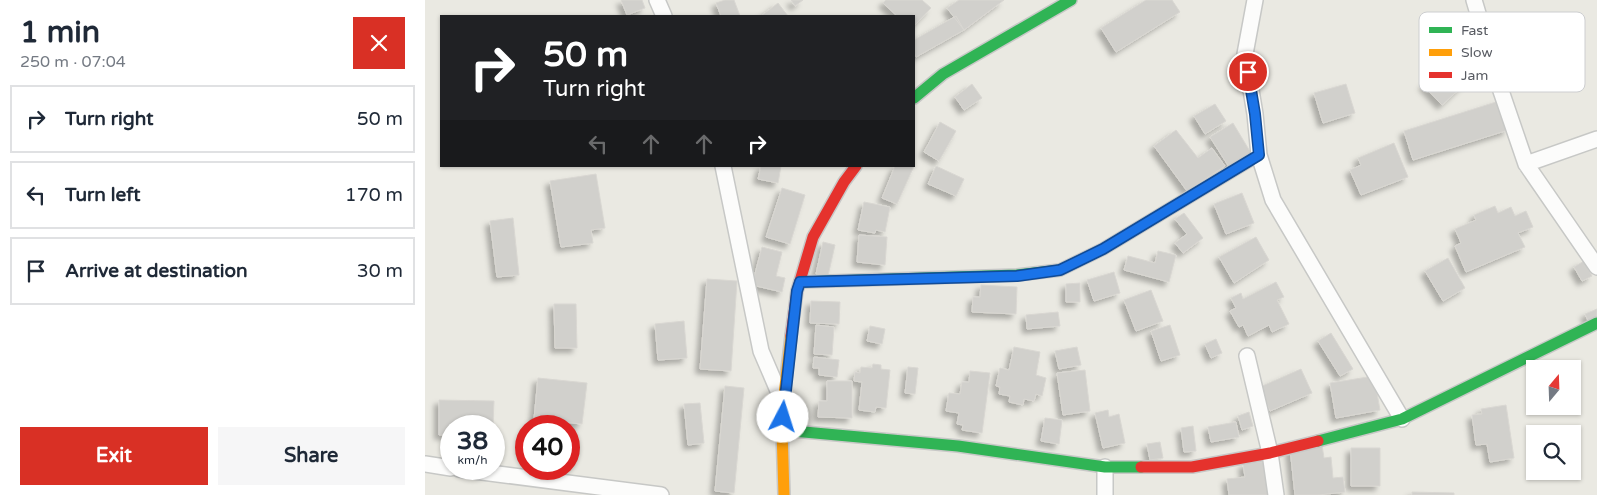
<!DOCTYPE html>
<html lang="en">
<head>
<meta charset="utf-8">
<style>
  body { margin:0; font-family:"Varela Round",sans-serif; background:#f6f6f7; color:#1f2937; height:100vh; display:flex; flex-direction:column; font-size:19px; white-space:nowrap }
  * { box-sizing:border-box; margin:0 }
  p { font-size:16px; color:#747a83 }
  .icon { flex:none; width:28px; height:28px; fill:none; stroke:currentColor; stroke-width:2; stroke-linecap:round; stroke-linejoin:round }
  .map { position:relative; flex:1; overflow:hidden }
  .details { display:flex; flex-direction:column; background:#fff; width:425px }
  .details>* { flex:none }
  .top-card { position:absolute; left:15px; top:15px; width:475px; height:152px; border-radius:0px; box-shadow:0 1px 4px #0004; background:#202124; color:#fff; overflow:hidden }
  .needle { width:32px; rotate:19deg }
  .tools { position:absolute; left:1101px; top:360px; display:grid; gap:10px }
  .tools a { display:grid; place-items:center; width:55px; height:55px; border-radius:0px; background:#fff; box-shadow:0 1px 4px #0004; font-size:25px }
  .speed { position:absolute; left:15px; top:415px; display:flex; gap:10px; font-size:25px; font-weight:700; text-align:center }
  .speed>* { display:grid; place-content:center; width:65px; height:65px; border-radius:50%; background:#fff; box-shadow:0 1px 4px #0004; line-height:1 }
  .speed small { font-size:12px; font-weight:400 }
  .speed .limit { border:8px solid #d22; background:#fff; color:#111 }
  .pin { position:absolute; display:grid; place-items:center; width:42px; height:42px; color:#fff; margin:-21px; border:2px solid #fff; border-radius:50%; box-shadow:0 1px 5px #0007 }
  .me { position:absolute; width:55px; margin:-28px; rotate:5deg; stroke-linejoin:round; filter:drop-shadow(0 0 4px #0008) }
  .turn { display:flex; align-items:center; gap:18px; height:105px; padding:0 20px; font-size:22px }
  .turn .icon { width:65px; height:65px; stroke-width:2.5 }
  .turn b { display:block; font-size:35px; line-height:42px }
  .lanes { display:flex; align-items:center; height:48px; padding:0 20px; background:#0003; justify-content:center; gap:25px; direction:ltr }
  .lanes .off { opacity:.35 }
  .round { display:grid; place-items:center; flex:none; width:52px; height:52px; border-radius:0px; background:#f6f6f7 }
  .summary { display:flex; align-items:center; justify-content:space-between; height:85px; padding:0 20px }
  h1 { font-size:30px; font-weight:700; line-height:38px }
  .action { display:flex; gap:10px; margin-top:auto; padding:10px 20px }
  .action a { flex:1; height:58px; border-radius:0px; background:#d93025; color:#fff; font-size:20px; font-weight:700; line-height:58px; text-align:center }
  .action a+a { background:#f6f6f7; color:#1f2937 }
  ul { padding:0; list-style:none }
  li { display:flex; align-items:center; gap:15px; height:68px; margin:0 10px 8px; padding:0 10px; border:2px solid #e0e1e3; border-radius:0px }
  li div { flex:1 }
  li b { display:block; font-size:19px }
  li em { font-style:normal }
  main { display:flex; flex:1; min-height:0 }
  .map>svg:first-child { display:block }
</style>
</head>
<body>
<main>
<section class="details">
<div class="summary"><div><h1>1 min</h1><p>250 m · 07:04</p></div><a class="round" style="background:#d93025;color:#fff"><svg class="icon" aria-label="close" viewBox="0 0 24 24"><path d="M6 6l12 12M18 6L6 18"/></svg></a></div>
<ul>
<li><svg class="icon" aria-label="right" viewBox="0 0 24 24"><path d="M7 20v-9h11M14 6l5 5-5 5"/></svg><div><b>Turn right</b></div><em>50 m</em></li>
<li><svg class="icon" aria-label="left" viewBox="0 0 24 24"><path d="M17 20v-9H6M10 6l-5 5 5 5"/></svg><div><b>Turn left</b></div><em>170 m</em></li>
<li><svg class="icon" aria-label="arrive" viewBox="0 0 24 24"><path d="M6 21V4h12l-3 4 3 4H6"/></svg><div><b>Arrive at destination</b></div><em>30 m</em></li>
</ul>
<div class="action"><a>Exit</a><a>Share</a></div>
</section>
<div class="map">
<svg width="1172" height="495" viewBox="0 0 1172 495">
  <defs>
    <filter id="shadow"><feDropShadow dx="-4.5" dy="4.5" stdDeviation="2.5" flood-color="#0004"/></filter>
  </defs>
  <rect width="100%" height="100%" fill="#eae9e2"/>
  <!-- building -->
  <path fill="#d1d0cc" stroke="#d9d7d2" filter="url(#shadow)" d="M 196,0 L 217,0 L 220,8 L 202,15 Z
    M 300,0 L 309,0 L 315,16 L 296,16 L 291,3 Z
    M 366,0 L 378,0 L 370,6 Z
    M 461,0 L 497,0 L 506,8 L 489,26 L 489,16 L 472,16 L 458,3 Z
    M 534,0 L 579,0 L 539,30 L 522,8 Z
    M 721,0 L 747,0 L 755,12 L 691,52 L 676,28 Z
    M 353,3 L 363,16 L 336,16 Z
    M 531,16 L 539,30 L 491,57 L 489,52 L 489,40 Z
    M 1039,48 L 1057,68 L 1017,105 L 998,85 Z
    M 547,84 L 557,98 L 539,110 L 530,97 Z
    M 921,84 L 930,113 L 898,123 L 889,93 Z
    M 1074,101 L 1083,130 L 988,160 L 979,131 Z
    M 790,104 L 801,121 L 780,134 L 769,116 Z
    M 515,122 L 531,131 L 514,161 L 499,152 Z
    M 808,123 L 826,153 L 804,167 L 785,137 Z
    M 751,130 L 773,158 L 787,148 L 800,166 L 762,191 L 729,146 Z
    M 969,143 L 983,177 L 936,195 L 925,170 L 936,165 L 933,158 Z
    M 336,166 L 356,166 L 353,183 L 333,179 Z
    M 470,166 L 489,166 L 472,204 L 457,198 Z
    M 511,166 L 539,179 L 531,196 L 503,184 Z
    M 171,174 L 180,228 L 166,230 L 168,243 L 136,247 L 125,181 Z
    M 357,188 L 380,195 L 365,244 L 341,237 Z
    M 817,193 L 829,223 L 801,234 L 789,204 Z
    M 439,202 L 465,207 L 460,232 L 451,230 L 450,233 L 433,230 Z
    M 1070,206 L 1073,213 L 1086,207 L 1090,216 L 1101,211 L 1108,227 L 1093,233 L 1100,247 L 1041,272 L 1030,246 L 1036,243 L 1030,229 L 1051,220 L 1049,215 Z
    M 759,213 L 778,238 L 758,253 L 750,243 L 762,234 L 750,219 Z
    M 88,218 L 94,275 L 72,277 L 65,221 Z
    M 434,235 L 462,237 L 460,265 L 432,262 Z
    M 831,237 L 844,260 L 809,283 L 794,257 Z
    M 398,242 L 410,245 L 403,276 L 391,274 Z
    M 337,247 L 357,252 L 351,276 L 360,278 L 357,292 L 327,285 Z
    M 733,251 L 751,255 L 744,282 L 699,270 L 703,256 L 730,263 Z
    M 1023,258 L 1040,288 L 1018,301 L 1000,271 Z
    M 1159,261 L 1167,276 L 1157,281 L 1149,267 Z
    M 689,272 L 695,293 L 669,301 L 662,280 Z
    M 282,279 L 312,281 L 306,371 L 275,369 Z
    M 851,282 L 859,297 L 852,300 L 864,324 L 847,332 L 844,325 L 823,336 L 818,325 L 814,327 L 805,311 L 811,308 L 806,298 L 816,293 L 818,299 Z
    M 655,283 L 655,302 L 641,302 L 641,284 Z
    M 556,285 L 592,287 L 591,314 L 547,312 L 548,297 L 555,297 Z
    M 726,290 L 738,321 L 711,331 L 699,300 Z
    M 386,301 L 415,302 L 414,324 L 385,323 Z
    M 129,304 L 151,304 L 152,348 L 130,348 Z
    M 1172,309 L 1172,319 L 1164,323 L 1160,314 Z
    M 633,312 L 635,326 L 602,329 L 601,315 Z
    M 259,321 L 262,358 L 233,360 L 230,324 Z
    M 391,325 L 409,327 L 407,355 L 389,354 Z
    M 745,325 L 755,355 L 736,361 L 726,331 Z
    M 445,326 L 460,329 L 457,344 L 442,341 Z
    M 906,333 L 928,369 L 915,376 L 893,341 Z
    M 791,339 L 797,353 L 786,358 L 780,344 Z
    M 589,347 L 615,352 L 611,375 L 621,378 L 617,396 L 611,394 L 609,401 L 599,399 L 598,405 L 584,402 L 585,396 L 574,394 L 575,387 L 571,386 L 575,368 L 584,370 Z
    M 652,347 L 656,365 L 634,369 L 630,351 Z
    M 389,357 L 414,360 L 412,377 L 394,375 L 394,368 L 388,368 Z
    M 448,364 L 456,365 L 456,369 L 465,370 L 461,408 L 451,407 L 450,412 L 434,410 L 437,382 L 429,381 L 430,372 L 435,373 L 436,367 L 447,368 Z
    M 483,367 L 493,368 L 490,394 L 480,393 Z
    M 876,369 L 887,393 L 845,411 L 835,387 Z
    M 660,370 L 665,411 L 638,415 L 632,373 Z
    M 545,371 L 565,373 L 557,433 L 537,430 L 538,425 L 532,424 L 534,413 L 521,411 L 524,393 L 535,394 L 537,382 L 544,382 Z
    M 949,376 L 955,410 L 911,418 L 905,383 Z
    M 113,378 L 162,383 L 157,424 L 109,419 Z
    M 402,381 L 427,381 L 427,418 L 393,417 L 394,401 L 402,401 Z
    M 300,386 L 319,388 L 309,493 L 290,491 Z
    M 14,400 L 69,401 L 68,426 L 26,426 L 26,435 L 14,435 Z
    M 275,403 L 279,443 L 263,445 L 259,404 Z
    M 1081,405 L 1089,458 L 1065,462 L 1062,444 L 1051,445 L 1047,415 L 1057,414 L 1056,409 Z
    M 683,410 L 684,417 L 694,414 L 700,443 L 678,448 L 670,413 Z
    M 824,412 L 828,426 L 817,430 L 813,416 Z
    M 620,418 L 637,420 L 634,444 L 616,441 Z
    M 811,422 L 814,437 L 786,442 L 783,427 Z
    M 768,426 L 771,451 L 759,452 L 756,428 Z
    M 735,442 L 738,458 L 725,460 L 722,444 Z
    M 897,445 L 899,458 L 906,457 L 908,478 L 918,477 L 920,492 L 893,495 L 870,495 L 865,448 Z
    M 926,448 L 955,448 L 955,486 L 926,486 Z
    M 843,461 L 846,495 L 804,495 L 802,479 L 820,477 L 818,464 Z
    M 987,492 L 1029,493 L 1029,495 L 987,495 Z"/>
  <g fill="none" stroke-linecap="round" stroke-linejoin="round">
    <!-- street casing -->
    <g stroke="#c7c8c6" stroke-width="18">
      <path id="street" d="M 232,0 L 239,16
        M 830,0 L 820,54 L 830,114 L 834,155 L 848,200 L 977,419
        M 1049,0 L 1075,88 L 1101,164 L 1172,267
        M 1101,164 L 1172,139
        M 298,166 L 336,351 L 357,400
        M 822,356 L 845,453 L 851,495
        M 0,464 L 26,468
        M 680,467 L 680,495
        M 34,469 L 236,495"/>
    </g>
    <!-- fast casing -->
    <g stroke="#c8c8c7" stroke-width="14">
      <path id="fast" d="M 489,98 L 518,74 L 646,0
        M 375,282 L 592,275 L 635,270 L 678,249 L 834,155
        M 357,430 L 533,446 L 680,467 L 716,467
        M 893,441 L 977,419 L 1172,323"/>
    </g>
    <!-- slow casing -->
    <g stroke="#c8c8c7" stroke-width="14">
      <path id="slow" d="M 359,495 L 357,430 L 358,403 L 366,336"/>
    </g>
    <!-- jam casing -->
    <g stroke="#c8c8c7" stroke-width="14">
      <path id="jam" d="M 366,336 L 372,291 L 388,237 L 419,182 L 431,166
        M 716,467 L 767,467 L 845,453 L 893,441"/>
    </g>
    <!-- street -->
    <use href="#street" stroke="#fcfcfb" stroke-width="15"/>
    <!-- fast -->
    <use href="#fast" stroke="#30b455" stroke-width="11"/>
    <!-- slow -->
    <use href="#slow" stroke="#ff9f0a" stroke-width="11"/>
    <!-- jam -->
    <use href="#jam" stroke="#e5322d" stroke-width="11"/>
  </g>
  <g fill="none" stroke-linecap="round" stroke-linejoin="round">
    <!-- route casing -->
    <g stroke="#114b97" stroke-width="12">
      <path id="route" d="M 358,417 L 372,291 L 375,282 L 592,276 L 635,270 L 678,249 L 834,155 L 830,114 L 823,72"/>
    </g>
    <!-- route -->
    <use href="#route" stroke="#1a73e8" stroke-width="9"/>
  </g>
  <!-- legend -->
  <rect x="994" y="12" width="166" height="80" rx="8" fill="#fff" stroke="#cdced0" stroke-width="1"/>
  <rect x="1004" y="27" width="23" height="6" fill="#30b455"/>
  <rect x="1004" y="49" width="23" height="7" fill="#ff9f0a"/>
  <rect x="1004" y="72" width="23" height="6" fill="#e5322d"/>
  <g font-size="14" fill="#585b62">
    <text x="1036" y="35">Fast</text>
    <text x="1036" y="57">Slow</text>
    <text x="1036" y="80">Jam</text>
  </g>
</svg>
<div class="tools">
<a><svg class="needle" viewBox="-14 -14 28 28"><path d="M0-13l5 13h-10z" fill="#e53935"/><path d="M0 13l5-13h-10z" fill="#747a83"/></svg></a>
<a><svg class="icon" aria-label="search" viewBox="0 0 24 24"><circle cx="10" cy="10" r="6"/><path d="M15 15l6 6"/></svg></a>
</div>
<div class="speed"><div>38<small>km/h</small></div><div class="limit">40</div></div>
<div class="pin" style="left:823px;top:72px;background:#d93025"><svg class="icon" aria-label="arrive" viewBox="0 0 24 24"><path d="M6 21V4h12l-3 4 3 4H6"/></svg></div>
<svg class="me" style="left:358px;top:417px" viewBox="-20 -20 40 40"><circle r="19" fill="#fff"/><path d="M0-13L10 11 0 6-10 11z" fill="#1a73e8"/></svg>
<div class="top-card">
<div class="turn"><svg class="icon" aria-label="right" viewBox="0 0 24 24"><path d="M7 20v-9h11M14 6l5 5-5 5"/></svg><div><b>50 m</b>Turn right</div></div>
<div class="lanes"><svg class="icon off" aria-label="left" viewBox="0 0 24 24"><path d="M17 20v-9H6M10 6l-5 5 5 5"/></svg><svg class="icon off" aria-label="ahead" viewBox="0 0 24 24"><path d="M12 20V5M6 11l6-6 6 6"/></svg><svg class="icon off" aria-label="ahead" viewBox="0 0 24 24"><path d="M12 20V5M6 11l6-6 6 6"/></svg><svg class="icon" aria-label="right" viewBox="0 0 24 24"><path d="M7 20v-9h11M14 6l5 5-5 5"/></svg></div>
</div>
</div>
</main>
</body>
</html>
